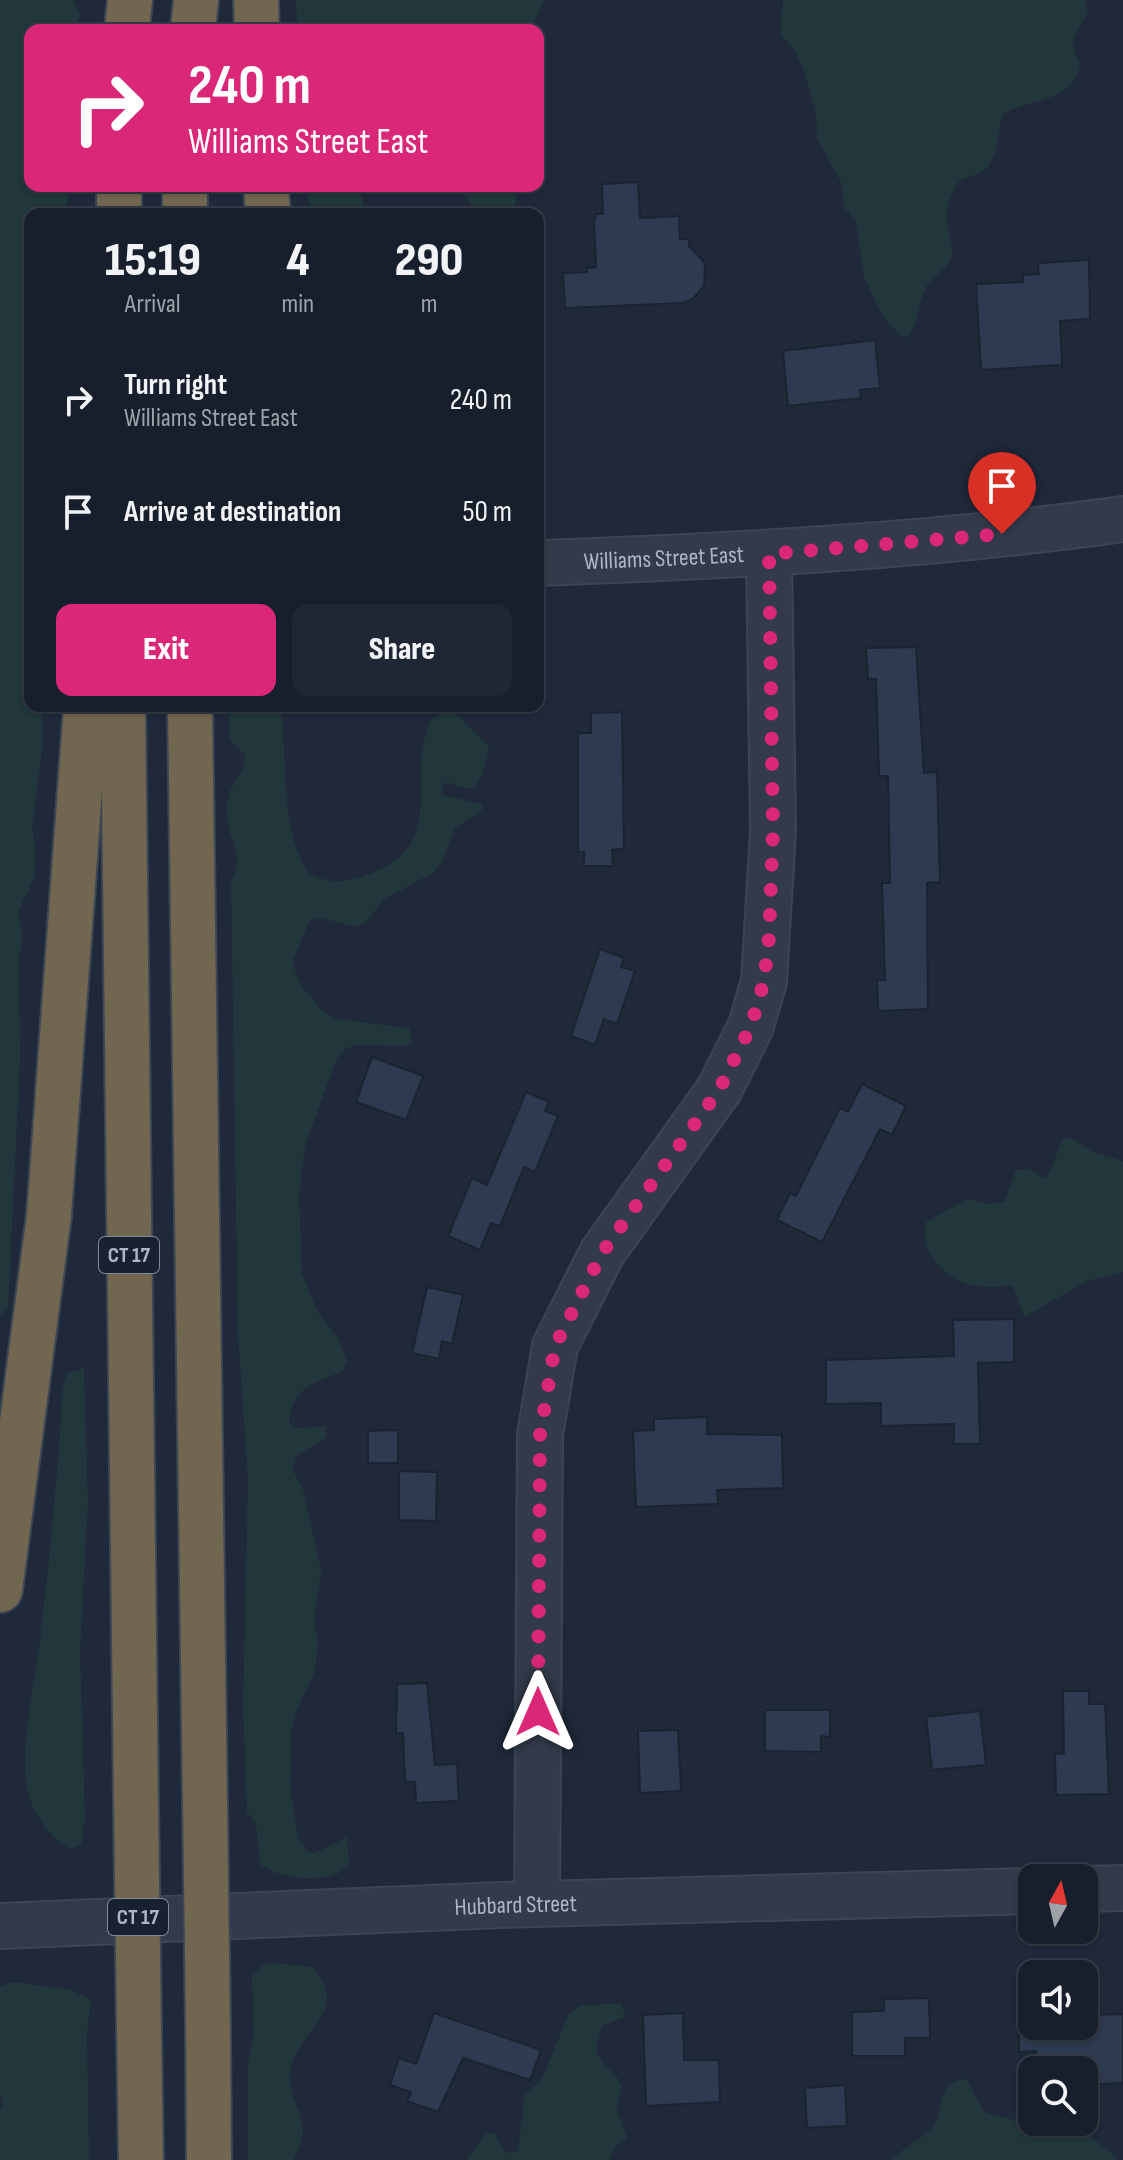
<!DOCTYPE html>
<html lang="en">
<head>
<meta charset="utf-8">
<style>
  body { margin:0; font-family:"Sofia Sans Condensed",sans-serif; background:#202734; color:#f1f3f6; height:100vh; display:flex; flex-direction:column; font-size:30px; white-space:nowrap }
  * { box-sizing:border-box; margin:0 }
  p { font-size:26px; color:#9ea2a9 }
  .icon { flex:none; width:44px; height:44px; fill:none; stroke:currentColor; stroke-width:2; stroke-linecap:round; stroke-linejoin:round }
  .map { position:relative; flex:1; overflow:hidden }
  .drawer { position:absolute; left:24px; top:208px; width:520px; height:504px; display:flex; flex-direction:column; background:#171f2c; border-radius:16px; box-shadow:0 2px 6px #0004,0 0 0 2px #363d48 }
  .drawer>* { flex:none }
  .banner { position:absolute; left:24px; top:24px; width:520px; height:168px; border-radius:16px; box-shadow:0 2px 6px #0004,0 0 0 2px #363d48; background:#db2777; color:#fff; overflow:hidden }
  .needle { width:52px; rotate:8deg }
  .tools { position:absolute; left:1018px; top:1864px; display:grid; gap:16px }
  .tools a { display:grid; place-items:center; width:80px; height:80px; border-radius:16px; background:#171f2c; box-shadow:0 2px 6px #0004,0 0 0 2px #363d48; font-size:40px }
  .pin { position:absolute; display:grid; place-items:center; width:68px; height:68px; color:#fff; margin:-82px -34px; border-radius:50% 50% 50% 0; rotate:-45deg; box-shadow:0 0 8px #0007 }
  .pin .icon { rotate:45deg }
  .me { position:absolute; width:88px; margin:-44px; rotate:0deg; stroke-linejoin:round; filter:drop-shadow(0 0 6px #0008) }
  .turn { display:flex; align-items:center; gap:28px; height:168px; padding:0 32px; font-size:36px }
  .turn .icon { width:104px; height:104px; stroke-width:2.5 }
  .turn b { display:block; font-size:56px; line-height:68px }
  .eta { display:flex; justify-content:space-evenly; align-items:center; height:136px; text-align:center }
  .eta b { font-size:48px; font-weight:800; line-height:56px }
  .button { display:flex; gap:16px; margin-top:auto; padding:16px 32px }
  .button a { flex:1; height:92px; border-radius:16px; background:#db2777; color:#fff; font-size:32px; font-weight:800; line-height:92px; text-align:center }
  .button a+a { background:#202734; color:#f1f3f6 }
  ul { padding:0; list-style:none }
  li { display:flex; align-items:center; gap:24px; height:112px; padding:0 32px }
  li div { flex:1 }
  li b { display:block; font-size:30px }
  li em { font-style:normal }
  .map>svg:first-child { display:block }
</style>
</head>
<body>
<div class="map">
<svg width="1123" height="2160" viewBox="0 0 1123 2160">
  <rect width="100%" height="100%" fill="#1f293a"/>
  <!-- green -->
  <path fill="#21373b" d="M 0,0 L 73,0 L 81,15 L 73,30 L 30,30 L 30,186 L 69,186 L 66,214 L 30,214 L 30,706 L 42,706 L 42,751 L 32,825 L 35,848 L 34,879 L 18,912 L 23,936 L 19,957 L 20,1060 L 8,1309 L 0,1315 Z
    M 296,0 L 544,0 L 531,30 L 297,30 Z
    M 783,0 L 1086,0 L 1087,13 L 1072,42 L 1080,65 C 1072,105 1028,97 1002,115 C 998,131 998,163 982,172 C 964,181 960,173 951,197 C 940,223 952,231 952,251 C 952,268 931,276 924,291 C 917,306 918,324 908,337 L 901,336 L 882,315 L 864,277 L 856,221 L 844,207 L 841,182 L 817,138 L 816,113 L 805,74 L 795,51 L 780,34 Z
    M 307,186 L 359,186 L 365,214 L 311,214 Z
    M 458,186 L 516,186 L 515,214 L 479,214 Z
    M 229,706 L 280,706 C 289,760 278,826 309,874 C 333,884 345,883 369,874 C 451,845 404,778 431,720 L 442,713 L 454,712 L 489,746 L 483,774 L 474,788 C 463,790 455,782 444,783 L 441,789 L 443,795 L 482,804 L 482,810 L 454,829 L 443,861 L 433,873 L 384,899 L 366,922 L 355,927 L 321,918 L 309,921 L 293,961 L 295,970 L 301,986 L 325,1013 L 337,1019 L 409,1028 L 412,1042 L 407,1046 L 355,1045 L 344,1050 L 337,1058 L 305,1145 L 299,1193 L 302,1273 L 317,1311 L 338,1338 L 347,1362 L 340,1373 C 310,1383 293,1389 289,1423 L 298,1428 L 325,1426 L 327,1437 L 295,1457 L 293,1470 L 303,1489 L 321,1570 L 314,1621 L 318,1641 L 315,1671 L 296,1712 L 291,1734 L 290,1786 L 298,1839 L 309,1852 L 315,1853 L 347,1837 L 349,1864 C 335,1887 277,1879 260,1864 L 256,1824 L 247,1812 L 243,1708 L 248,1480 L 238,1336 L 231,882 C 246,855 228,841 227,814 C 225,783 247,774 245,755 L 230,740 Z
    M 1063,1138 L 1070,1138 L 1096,1153 L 1123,1161 L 1123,1272 L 1087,1281 L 1024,1317 L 1013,1286 C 999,1286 981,1288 968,1284 C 941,1276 919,1249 926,1222 L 967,1199 L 990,1204 L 1005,1201 L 1016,1170 L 1029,1169 L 1043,1178 L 1048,1176 Z
    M 84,1368 L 88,1501 L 80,1650 L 85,1818 L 81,1845 L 72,1849 C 51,1841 34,1815 28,1793 C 18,1757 35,1680 40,1641 C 50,1556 58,1471 63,1386 L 67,1373 Z
    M 274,1963 L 312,1967 C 350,2009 306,2023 292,2064 C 283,2090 301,2105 303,2130 C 303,2140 297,2151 294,2160 L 248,2160 L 248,2062 L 254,2034 L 252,1977 L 261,1966 Z
    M 13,1982 L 72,1990 L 91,2000 L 87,2033 L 89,2160 L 0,2160 L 0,2109 L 3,2103 L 0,2094 L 0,1986 Z
    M 620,2003 L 626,2016 L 602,2026 C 587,2067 610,2058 622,2087 L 616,2106 L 627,2138 L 615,2147 L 609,2160 L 466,2160 L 486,2134 L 494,2133 L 505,2153 L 518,2151 L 525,2095 L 541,2081 L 568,2016 L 579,2006 Z
    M 966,2079 L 984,2112 C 1034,2130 1078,2115 1118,2160 L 890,2160 C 899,2152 926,2135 932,2128 C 947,2110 934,2080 966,2079 Z"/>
  <!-- building -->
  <path fill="#2e3a4f" stroke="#1a2331" stroke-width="2" d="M 638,182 L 640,218 L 679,216 L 680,239 L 689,239 L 689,246 L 705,263 L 704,286 L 693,299 L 682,303 L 565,308 L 563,273 L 587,272 L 587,268 L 596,267 L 594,224 L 596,214 L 603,214 L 602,184 Z
    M 1089,260 L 1090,319 L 1060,321 L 1062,365 L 981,370 L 976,284 L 1023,282 L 1023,275 L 1039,274 L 1038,263 Z
    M 875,340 L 880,388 L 860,390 L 861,398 L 788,406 L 783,351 Z
    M 916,647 L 924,773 L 937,772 L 940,882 L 927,883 L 928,1009 L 878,1011 L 877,980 L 885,980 L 882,883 L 890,883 L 888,776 L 879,776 L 876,679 L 868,679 L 866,648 Z
    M 622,712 L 624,849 L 612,850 L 613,866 L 584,866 L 584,852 L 578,852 L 578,733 L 591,733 L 591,713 Z
    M 600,949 L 624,958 L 621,967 L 635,971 L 617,1024 L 604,1019 L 595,1045 L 571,1036 Z
    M 372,1057 L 423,1076 L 406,1120 L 356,1102 Z
    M 862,1084 L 906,1106 L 892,1135 L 880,1129 L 822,1242 L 777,1220 L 790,1193 L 796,1196 L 840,1108 L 848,1112 Z
    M 526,1092 L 549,1102 L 545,1111 L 558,1116 L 535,1172 L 524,1167 L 500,1226 L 491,1223 L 480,1250 L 448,1236 L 472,1178 L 487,1185 Z
    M 427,1287 L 463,1295 L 452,1344 L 442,1341 L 439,1359 L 412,1353 Z
    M 1014,1319 L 1014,1362 L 978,1363 L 980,1444 L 954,1444 L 954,1424 L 881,1426 L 881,1403 L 826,1404 L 826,1360 L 954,1356 L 953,1320 Z
    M 707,1417 L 707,1434 L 782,1435 L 783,1488 L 717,1490 L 718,1504 L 636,1507 L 633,1431 L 654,1430 L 654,1419 Z
    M 398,1430 L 398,1463 L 368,1463 L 368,1431 Z
    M 399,1471 L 437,1472 L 436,1521 L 399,1520 Z
    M 427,1683 L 435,1765 L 457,1764 L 459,1801 L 416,1803 L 415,1782 L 405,1782 L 403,1733 L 396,1733 L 397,1684 Z
    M 1063,1691 L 1089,1691 L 1089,1704 L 1105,1704 L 1109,1794 L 1056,1795 L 1055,1754 L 1064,1753 Z
    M 765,1710 L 830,1710 L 830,1737 L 821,1736 L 821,1752 L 765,1751 Z
    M 980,1711 L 986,1765 L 932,1770 L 926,1717 Z
    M 678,1730 L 681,1791 L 640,1793 L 638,1731 Z
    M 929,1998 L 930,2038 L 905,2038 L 905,2056 L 852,2056 L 852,2012 L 884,2011 L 884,1999 Z
    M 434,2013 L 541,2050 L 530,2080 L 463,2058 L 438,2112 L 407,2101 L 411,2092 L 390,2085 L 399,2058 L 416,2064 Z
    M 683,2013 L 684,2060 L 719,2060 L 720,2102 L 646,2106 L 643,2015 Z
    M 1123,2014 L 1123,2083 L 1098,2084 L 1097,2070 L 1037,2070 L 1036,2051 L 1019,2052 L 1019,2026 L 1094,2026 L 1094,2015 Z
    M 845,2085 L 847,2126 L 807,2128 L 805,2088 Z"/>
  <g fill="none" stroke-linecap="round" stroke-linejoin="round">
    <!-- minor casing -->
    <g stroke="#3c4554" stroke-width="48">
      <g id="minor">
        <path id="s1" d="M 538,563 C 734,556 929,546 1123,519"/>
        <path d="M 1084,1889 L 1123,1888"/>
        <path d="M 537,1904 L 540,1435 L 555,1346 L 602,1253 L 719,1090 L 751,1026 L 764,981 L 773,831 L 769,554"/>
        <path id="s2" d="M 0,1926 L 501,1905 L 1032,1891"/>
      </g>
    </g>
    <!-- highway casing -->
    <g stroke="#3d4655" stroke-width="48">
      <path id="highway" d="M 256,0 L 257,30
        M 127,30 L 130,0
        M 193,30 L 196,0
        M 266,186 L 268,214
        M 119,214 L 119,186
        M 185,214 L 185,186
        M 123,706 L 136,1804
        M 190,706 L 205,1803
        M 0,1590 L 49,1215 L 86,706
        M 208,2029 L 209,2160
        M 139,2030 L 141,2160"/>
    </g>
    <!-- minor -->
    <use href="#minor" stroke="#333b4b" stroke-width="44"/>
    <!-- highway -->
    <use href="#highway" stroke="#71664f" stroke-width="44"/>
    <!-- highway-bridge casing -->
    <g stroke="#3d4655" stroke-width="48" stroke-linecap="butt">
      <path id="highway-bridge" d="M 205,1803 L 208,2029
        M 136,1804 L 139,2030"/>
    </g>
    <!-- highway-bridge -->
    <use href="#highway-bridge" stroke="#71664f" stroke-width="44"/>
  </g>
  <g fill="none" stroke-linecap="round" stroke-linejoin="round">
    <!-- route -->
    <path stroke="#db2777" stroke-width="14" stroke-dasharray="0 25.2" d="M 538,1712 L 540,1435 L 555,1346 L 602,1253 L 719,1090 L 751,1026 L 764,981 L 769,938 L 773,831 L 769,554 L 1002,534"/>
  </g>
  <g text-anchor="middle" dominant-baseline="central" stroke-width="8" stroke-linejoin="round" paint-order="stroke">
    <!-- shield labels -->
    <g fill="#18212f" stroke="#808999" stroke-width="2">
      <rect x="99" y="1237" width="60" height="36" rx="6"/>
      <rect x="108" y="1899" width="60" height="36" rx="6"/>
    </g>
    <g font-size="22" font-weight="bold" fill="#adb6c7">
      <text x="129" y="1255">CT 17</text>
      <text x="138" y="1917">CT 17</text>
    </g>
    <!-- street labels -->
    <g font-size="24" fill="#adb6c7" stroke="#18212f">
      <text stroke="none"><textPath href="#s1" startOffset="126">Williams Street East</textPath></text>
      <text stroke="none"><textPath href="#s2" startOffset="516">Hubbard Street</textPath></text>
    </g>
  </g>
</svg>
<div class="tools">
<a><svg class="needle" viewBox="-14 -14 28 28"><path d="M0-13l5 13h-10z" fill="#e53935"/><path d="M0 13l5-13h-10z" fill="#9ea2a9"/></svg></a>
<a><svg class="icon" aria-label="sound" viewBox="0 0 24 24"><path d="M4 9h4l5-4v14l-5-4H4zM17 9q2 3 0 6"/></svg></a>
<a><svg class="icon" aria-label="search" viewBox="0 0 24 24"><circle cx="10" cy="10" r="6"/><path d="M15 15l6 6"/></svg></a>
</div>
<div class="pin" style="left:1002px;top:534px;background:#d93025"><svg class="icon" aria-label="arrive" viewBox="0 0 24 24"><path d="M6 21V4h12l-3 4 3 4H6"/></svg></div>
<svg class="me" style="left:538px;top:1712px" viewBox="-20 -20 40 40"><path d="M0-17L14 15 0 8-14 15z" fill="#db2777" stroke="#fff" stroke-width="4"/></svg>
<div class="banner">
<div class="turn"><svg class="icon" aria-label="right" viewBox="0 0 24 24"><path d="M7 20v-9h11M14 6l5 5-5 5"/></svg><div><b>240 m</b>Williams Street East</div></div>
</div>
<section class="drawer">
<div class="eta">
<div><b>15:19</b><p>Arrival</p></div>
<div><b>4</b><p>min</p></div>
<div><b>290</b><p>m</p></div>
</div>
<ul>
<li><svg class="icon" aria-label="right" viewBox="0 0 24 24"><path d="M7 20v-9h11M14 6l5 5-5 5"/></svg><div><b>Turn right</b><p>Williams Street East</p></div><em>240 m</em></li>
<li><svg class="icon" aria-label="arrive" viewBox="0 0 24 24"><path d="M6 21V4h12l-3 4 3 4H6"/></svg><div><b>Arrive at destination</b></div><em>50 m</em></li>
</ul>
<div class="button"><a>Exit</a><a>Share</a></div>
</section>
</div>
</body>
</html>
